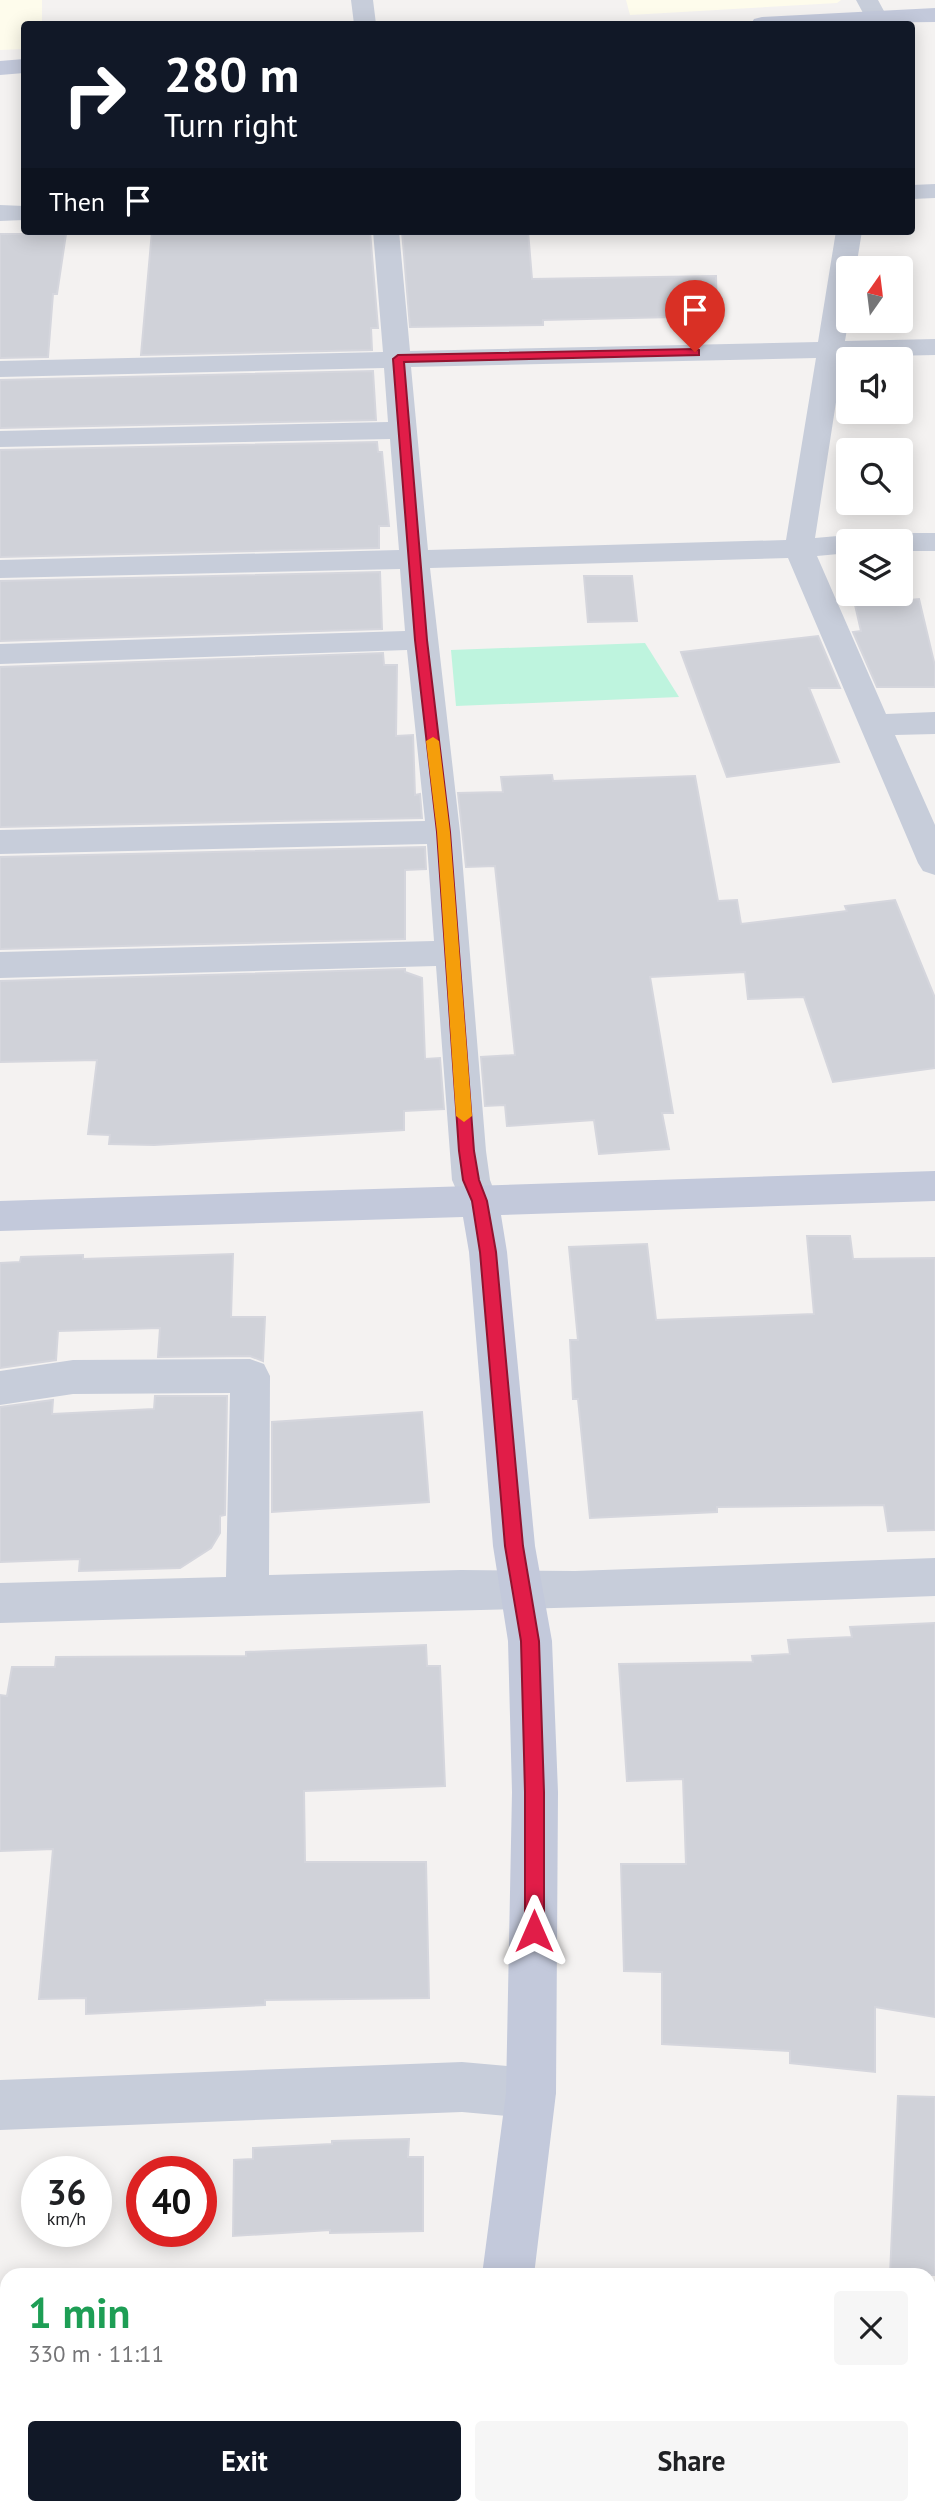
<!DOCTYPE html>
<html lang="en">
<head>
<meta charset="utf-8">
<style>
  body { margin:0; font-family:"PT Sans",sans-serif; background:#f6f6f6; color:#202124; height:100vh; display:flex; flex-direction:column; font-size:26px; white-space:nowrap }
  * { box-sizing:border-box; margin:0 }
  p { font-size:23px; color:#757577 }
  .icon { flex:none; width:38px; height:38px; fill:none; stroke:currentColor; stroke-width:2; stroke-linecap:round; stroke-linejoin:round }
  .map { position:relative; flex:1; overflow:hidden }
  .drawer { position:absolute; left:0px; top:2268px; width:936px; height:247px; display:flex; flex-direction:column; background:#fff; border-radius:21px 21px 0 0; box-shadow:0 4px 18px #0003 }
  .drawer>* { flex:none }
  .top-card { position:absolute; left:21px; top:21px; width:894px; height:214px; border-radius:7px; box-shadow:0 4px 18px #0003; background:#111827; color:#fff; overflow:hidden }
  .needle { width:46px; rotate:14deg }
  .tools { position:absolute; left:836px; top:256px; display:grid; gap:14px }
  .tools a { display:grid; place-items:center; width:77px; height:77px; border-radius:7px; background:#fff; box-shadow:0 4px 18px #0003; font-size:35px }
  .speed { position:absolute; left:21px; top:2156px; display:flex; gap:14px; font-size:35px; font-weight:700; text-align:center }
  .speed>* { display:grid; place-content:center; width:91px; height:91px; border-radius:50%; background:#fff; box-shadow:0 4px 18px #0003; line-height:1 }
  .speed small { font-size:18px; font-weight:400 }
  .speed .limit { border:10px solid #d22; background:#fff; color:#111 }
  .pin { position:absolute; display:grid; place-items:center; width:60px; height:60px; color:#fff; margin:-72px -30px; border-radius:50% 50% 50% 0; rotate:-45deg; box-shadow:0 0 7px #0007 }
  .pin .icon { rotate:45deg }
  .me { position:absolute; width:77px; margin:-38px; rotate:0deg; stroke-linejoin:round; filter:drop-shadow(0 0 5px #0008) }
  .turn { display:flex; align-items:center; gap:24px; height:147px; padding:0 28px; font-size:32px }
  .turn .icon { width:91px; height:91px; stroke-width:2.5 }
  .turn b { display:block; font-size:49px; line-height:60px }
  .then { display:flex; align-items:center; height:66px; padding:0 28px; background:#0003; gap:14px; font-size:26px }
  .round { display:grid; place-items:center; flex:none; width:74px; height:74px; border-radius:7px; background:#f6f6f6 }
  .head { display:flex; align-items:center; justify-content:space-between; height:119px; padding:0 28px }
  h1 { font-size:42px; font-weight:700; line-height:52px; color:#1e9e55 }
  .primary-button { display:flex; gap:14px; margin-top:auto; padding:14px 28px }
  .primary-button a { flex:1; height:80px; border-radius:7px; background:#111827; color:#fff; font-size:28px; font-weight:700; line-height:80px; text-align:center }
  .primary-button a+a { background:#f6f6f6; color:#202124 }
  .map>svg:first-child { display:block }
</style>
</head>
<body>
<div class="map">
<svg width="935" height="2514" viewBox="0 0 935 2514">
  <rect width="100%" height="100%" fill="#f4f2f1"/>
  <!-- commercial -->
  <path fill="#fefcec" d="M 0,0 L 42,0 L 42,24 L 24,24 L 24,49 L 0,50 Z
    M 626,0 L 841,0 L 837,3 L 630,15 Z"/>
  <!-- green -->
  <path fill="#bef4de" d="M 645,643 L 679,697 L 456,706 L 451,650 Z"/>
  <!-- building -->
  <path fill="#d0d2d9" stroke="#d5d6dd" stroke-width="2" d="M 152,231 L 370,231 L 378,328 L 371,328 L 372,350 L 141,355 Z
    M 402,231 L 528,231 L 532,279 L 716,276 L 717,316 L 543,320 L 543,325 L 410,327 Z
    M 0,234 L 66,234 L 57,294 L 53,294 L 48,357 L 0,358 Z
    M 373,371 L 376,420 L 0,428 L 0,380 Z
    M 377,442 L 378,452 L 382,452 L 389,526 L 379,526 L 379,548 L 0,557 L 0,450 Z
    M 380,572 L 382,629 L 0,641 L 0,581 Z
    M 584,576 L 632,576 L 637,621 L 588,622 Z
    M 919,599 L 935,666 L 935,687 L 877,687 L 853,632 L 861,631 L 855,605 Z
    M 818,636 L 840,688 L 809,688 L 839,762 L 727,777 L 681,652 Z
    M 383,653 L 384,665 L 397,665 L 396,736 L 413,735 L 415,795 L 420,794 L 422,818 L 0,827 L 0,667 Z
    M 552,775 L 553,781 L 695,776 L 718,901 L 737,900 L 741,924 L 847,911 L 845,906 L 895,900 L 935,998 L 935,1068 L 833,1082 L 804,997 L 748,999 L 745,972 L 650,977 L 673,1113 L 662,1113 L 669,1149 L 599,1154 L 594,1120 L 507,1126 L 505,1105 L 485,1106 L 481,1057 L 515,1055 L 495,866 L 466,867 L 458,793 L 503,792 L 501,777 Z
    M 425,847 L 426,869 L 405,870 L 405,939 L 0,949 L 0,857 Z
    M 405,969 L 405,972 L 422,978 L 425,1059 L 440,1058 L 444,1109 L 404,1111 L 404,1130 L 154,1145 L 109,1144 L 110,1135 L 88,1134 L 97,1060 L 0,1062 L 0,981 Z
    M 807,1236 L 850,1236 L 853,1259 L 935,1258 L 935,1530 L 888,1531 L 884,1505 L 717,1507 L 717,1512 L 590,1518 L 578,1399 L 573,1399 L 570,1340 L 578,1340 L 569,1247 L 647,1244 L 656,1320 L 814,1314 Z
    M 233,1254 L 231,1317 L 265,1317 L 263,1361 L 250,1356 L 158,1357 L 160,1328 L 58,1331 L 56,1360 L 0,1368 L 0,1263 L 20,1262 L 21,1257 L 83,1255 L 83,1259 Z
    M 155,1396 L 227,1396 L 225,1515 L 220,1516 L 220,1533 L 211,1548 L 180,1568 L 79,1571 L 80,1559 L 0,1562 L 0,1407 L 53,1400 L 52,1414 L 154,1409 Z
    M 422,1412 L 429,1502 L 272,1512 L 272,1422 Z
    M 935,1623 L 935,2017 L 875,2007 L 875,2072 L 790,2063 L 790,2051 L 662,2044 L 662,1972 L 624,1971 L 621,1864 L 686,1864 L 683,1779 L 627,1781 L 619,1664 L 753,1662 L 752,1656 L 790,1654 L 788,1640 L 852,1637 L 850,1627 Z
    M 426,1645 L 427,1666 L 440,1666 L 445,1786 L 304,1791 L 305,1862 L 426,1862 L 429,1998 L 265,2000 L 265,2005 L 86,2014 L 86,1998 L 39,1999 L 53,1849 L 0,1851 L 0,1695 L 7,1696 L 12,1667 L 55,1667 L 56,1657 L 246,1656 L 246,1652 Z
    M 898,2096 L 935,2097 L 935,2275 L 890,2275 Z
    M 409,2139 L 408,2157 L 423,2157 L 423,2231 L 330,2233 L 330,2230 L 233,2236 L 234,2160 L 253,2159 L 253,2148 L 332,2144 L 332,2141 Z"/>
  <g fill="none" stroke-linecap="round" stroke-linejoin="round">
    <!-- street -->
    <path fill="#c7cdda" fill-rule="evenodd" d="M 351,0 L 373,0 L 376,24 L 354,24 Z
      M 856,0 L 878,0 L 891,24 L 869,24 Z
      M 935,184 L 935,198 L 912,199 L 912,185 Z
      M 0,205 L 24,206 L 24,220 L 0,221 Z
      M 373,231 L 399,231 L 410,351 L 818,342 L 836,231 L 862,231 L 856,268 L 849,268 L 849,317 L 845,341 L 935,339 L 935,355 L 843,357 L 815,538 L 849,535 L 862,541 L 849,541 L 849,553 L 817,556 L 886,714 L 935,712 L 935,734 L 895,735 L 935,825 L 935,875 L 923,871 L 918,863 L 788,558 L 430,568 L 460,832 L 486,1151 L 490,1180 L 498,1201 L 492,1212 L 479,1216 L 466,1212 L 452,1180 L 436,966 L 0,978 L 0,952 L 434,941 L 427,844 L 0,854 L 0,830 L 425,821 L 407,650 L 0,664 L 0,644 L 405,631 L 400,569 L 0,578 L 0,560 L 399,550 L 390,439 L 0,447 L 0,431 L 388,422 L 384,368 L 0,377 L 0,361 L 383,352 ZM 816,358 L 786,540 L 428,550 L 411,367 Z
      M 901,533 L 935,533 L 935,551 L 901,551 L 901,541 L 887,541 L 891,536 Z
      M 250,1359 L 264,1364 L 270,1376 L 269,1575 L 461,1570 L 575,1571 L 935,1558 L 935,1596 C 623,1608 312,1613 0,1623 L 0,1583 L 226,1577 L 230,1393 L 73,1394 L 0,1405 L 0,1371 L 73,1360 Z
      M 462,2062 L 531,2068 L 548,2076 L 556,2093 L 548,2110 L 531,2118 L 462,2112 L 0,2130 L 0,2080 Z"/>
    <!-- secondary -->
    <path fill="#c3c9db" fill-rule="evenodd" d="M 935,8 L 935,22 L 751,24 L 754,19 L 762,17 Z
      M 24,59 L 24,73 L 0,75 L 0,61 Z
      M 935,1171 L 935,1201 L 501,1215 L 507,1252 L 535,1546 L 552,1641 L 558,1792 L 556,2093 L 534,2275 L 482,2275 L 506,2093 L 512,1792 L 508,1641 L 493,1546 L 469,1252 L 463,1217 L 0,1231 L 0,1201 Z
      M 450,2508 L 504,2508 L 503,2514 L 449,2514 Z"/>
  </g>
  <!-- route -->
  <path fill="#e11d48" stroke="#92132f" stroke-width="2" d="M 695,349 L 699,350 L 699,355 L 404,362 L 427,640 L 450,832 L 474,1151 L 479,1180 L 487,1201 L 496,1252 L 523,1546 L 539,1641 L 544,1792 L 544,1931 L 541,1938 L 534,1941 L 527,1938 L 525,1931 L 525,1792 L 521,1641 L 505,1546 L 480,1252 L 472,1201 L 463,1180 L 459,1151 L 437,832 L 415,640 L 393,359 L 398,355 Z"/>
  <!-- slow -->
  <path fill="#f59e0b" d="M 433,737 L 439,741 L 450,832 L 472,1116 L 464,1122 L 456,1116 L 437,832 L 426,741 Z"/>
</svg>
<div class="tools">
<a><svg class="needle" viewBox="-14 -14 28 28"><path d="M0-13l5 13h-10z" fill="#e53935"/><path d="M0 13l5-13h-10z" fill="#757577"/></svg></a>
<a><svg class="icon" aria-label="sound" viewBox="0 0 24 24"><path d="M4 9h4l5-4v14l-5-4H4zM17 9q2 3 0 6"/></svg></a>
<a><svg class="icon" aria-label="search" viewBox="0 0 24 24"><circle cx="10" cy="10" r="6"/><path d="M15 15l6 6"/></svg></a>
<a><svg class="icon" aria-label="layers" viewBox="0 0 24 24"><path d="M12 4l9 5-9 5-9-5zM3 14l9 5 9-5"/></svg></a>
</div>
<div class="speed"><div>36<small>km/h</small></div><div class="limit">40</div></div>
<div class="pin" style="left:695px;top:352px;background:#d93025"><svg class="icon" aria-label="arrive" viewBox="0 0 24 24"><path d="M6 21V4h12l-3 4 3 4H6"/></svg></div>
<svg class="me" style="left:534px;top:1931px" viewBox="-20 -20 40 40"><path d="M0-17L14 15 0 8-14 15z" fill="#e11d48" stroke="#fff" stroke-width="4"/></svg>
<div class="top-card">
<div class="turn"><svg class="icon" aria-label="right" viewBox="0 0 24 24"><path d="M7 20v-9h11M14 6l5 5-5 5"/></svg><div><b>280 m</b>Turn right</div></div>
<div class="then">Then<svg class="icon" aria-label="arrive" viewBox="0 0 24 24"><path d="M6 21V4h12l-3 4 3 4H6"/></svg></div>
</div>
<section class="drawer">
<div class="head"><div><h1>1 min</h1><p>330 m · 11:11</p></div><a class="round"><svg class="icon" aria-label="close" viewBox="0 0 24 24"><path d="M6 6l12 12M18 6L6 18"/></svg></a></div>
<div class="primary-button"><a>Exit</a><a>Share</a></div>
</section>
</div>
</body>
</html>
